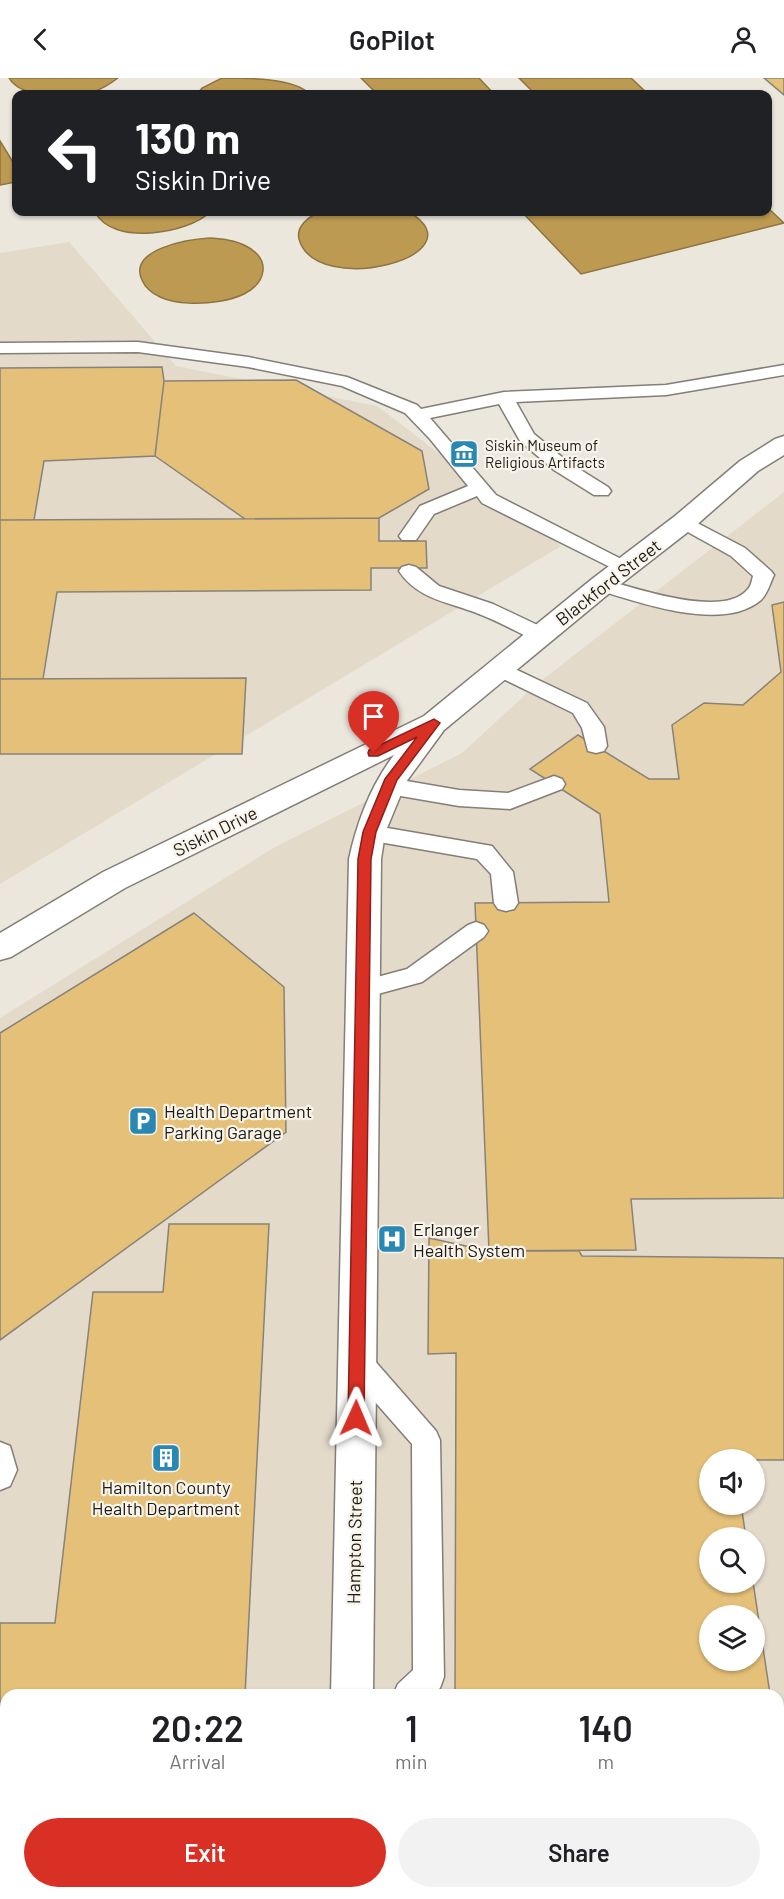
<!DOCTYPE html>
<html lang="en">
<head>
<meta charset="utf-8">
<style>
  body { margin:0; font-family:Barlow,sans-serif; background:#f2f2f2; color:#202124; height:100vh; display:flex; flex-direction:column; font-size:22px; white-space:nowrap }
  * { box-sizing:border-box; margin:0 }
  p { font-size:20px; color:#757577 }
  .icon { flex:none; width:33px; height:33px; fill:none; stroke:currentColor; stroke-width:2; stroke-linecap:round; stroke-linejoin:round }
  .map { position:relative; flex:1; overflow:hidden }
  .drawer { position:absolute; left:0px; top:1611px; width:784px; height:210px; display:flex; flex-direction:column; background:#fff; border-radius:18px 18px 0 0; box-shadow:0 2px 4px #0004 }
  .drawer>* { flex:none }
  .top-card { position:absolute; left:12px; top:12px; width:760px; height:126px; border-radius:12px; box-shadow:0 2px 4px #0004; background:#202124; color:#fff; overflow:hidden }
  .controls { position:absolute; left:699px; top:1371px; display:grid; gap:12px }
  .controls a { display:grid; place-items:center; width:66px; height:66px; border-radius:50%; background:#fff; box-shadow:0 2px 4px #0004; font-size:30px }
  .pin { position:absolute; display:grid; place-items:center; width:51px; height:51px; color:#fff; margin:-62px -26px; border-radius:50% 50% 50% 0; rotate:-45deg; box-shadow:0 0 6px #0007 }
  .pin .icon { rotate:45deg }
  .me { position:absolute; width:66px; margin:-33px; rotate:1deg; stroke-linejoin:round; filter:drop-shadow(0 0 4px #0008) }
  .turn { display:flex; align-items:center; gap:21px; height:126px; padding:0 24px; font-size:27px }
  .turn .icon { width:78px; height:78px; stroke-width:2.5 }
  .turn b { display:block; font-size:42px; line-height:51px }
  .eta { display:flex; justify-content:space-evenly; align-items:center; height:102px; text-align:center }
  .eta b { font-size:36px; font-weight:600; line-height:42px }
  .cta { display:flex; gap:12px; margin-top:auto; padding:12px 24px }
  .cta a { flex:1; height:69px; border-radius:36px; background:#d93025; color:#fff; font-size:24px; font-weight:600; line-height:69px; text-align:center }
  .cta a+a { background:#f2f2f2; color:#202124 }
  header { display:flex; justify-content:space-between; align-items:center; height:78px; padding:0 24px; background:#fff; font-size:27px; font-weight:600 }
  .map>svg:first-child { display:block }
</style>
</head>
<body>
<header><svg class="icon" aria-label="back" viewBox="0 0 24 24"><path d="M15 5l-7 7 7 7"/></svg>GoPilot<svg class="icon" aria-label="person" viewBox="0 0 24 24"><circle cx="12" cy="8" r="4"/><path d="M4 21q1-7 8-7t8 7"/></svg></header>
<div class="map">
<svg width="784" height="1821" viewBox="0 0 784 1821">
  <rect width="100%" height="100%" fill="#ece7dd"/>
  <!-- built -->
  <path fill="#e3daca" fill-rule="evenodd" d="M 69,164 L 176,288 L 377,328 L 561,468 L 0,806 L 0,175 Z
    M 784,414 L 784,1820 L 0,1821 L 0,940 L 275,769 L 462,675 L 537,606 ZM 710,1382 L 754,1382 L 754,1426 L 710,1426 ZM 710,1460 L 754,1460 L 754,1504 L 710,1504 ZM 710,1538 L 754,1538 L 754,1582 L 710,1582 ZM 6,1617 L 778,1617 L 778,1815 L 6,1815 Z"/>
  <!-- water -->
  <path fill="#bd9a52" stroke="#8d7440" stroke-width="1.5" d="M 9,0 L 118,0 C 110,6 103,11 93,14 C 72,21 21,21 9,0 Z
    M 222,0 C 246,0 296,0 309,16 L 197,16 L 202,10 Z
    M 361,0 L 479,0 L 494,16 L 377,16 Z
    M 519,0 L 631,0 L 648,16 L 535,16 Z
    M 0,63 L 16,89 L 16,104 L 0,107 Z
    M 768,130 L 784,145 L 581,196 L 522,134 L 768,134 Z
    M 95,134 L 210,134 C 188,156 112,168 95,134 Z
    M 319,134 L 409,134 C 483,178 315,221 299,161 C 296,148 309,139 319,134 Z
    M 210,160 C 222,161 235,162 246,168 C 271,181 267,204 244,216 C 220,228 155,233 142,202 C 127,170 192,161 210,160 Z"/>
  <!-- building -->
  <path fill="#e5c078" stroke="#87837a" stroke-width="1.5" fill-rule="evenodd" d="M 764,0 L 784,0 L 784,17 Z
    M 162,289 L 164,303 L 155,378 L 44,383 L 34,442 L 0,442 L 0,290 Z
    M 296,302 L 422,373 L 429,411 L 379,440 L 245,441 L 155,378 L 164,303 Z
    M 379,440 L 379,463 L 426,463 L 427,490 L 371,490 L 371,512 L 57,514 L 43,601 L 0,601 L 0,442 Z
    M 784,524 L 784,1120 L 631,1121 L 636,1172 L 489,1173 L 475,825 L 609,824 L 600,736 L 530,691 L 578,657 L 649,701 L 679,701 L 672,647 L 704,625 L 743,627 L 781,594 L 772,527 Z
    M 246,600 L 242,676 L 0,676 L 0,601 Z
    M 194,835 L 284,909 L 286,1054 L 0,1262 L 0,955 Z
    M 169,1146 L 269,1146 L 245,1617 L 6,1617 L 6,1746 L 0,1746 L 0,1545 L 55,1545 L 93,1214 L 163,1214 Z
    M 429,1160 L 489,1173 L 579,1173 L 582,1178 L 784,1180 L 784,1382 L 710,1382 L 710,1426 L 741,1426 L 746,1460 L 710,1460 L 710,1504 L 753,1504 L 770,1616 L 455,1617 L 456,1275 L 428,1276 ZM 710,1538 L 754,1538 L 754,1582 L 710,1582 Z"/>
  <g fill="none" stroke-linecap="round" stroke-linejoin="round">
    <!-- service casing -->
    <g stroke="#837e76" stroke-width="3">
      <path id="service" d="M 138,264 L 248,279 L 347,299 L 417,327 L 421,331 L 504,314 L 666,307 L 784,287 L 784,297 L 666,317 L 516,324 L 534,356 L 568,384 L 608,409 L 611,413 L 608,417 L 594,417 L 554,392 L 520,363 L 499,326 L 430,340 L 496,417 L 631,486 L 634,490 L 631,494 L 624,496 L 482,425 L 477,418 L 434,436 L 416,462 L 402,462 L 399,458 L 420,428 L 468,408 L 430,361 L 405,335 L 342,308 L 248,289 L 138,274 L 0,275 L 0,265 Z
        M 684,438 L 745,470 L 771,493 L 774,497 C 770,505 768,515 761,522 C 722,555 638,524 595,511 L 592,507 L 595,503 L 602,501 C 633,509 724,542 748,511 C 751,508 752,502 753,498 L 731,478 L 677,448 L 674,444 L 677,440 Z
        M 409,487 L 416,489 L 439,508 L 493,526 L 548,552 L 551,557 L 548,562 L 541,564 L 534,562 C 515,553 498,543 479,536 C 450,524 418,522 399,493 L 402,489 Z
        M 500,584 L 587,625 L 604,649 L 607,668 L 604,673 L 596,675 L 588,673 L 582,650 L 573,635 L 493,596 L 490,591 L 493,586 Z
        M 554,698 L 562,701 L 565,706 L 562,711 L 510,731 L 459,728 L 389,716 L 381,713 L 378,708 L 381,703 L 389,700 L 459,712 L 508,715 Z
        M 370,747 L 492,768 L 513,794 L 518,825 L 514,831 L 506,833 L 498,831 L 494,825 L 491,796 L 477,781 L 362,761 L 359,755 L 362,749 Z
        M 476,844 L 484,847 L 488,853 L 484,859 L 422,904 L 363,920 L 355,917 L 351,911 L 355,905 L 407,891 L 468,847 Z
        M 357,1271 L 367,1274 L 436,1353 L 440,1362 L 444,1599 L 440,1610 L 432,1617 L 393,1617 L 398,1606 L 413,1592 L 412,1366 L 347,1292 L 343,1283 L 347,1274 Z
        M 0,1364 L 10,1368 L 17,1392 L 10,1408 L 0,1412 Z
        M 784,1657 L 784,1689 L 778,1690 L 778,1658 Z"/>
    </g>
    <!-- minor casing -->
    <g stroke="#837e76" stroke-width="3">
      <path id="minor" d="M 784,358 L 784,377 L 758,393 L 693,450 L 612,513 L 444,652 L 406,704 L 385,755 L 381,781 L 373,1617 L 331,1617 L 349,781 C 357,744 371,707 394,677 L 125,810 L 11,879 L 0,882 L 0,855 L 103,794 L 424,638 L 592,501 L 675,438 L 740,383 L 775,361 Z
        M 326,1815 L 372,1815 L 372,1821 L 326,1821 Z"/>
    </g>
    <!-- service -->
    <use href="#service" fill="#fff" fill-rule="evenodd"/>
    <!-- minor -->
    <use href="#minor" fill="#fff" fill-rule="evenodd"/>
  </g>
  <!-- route -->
  <path fill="#d93025" stroke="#8d1f18" stroke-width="1.5" d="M 434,641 L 440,645 L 397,702 L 376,754 L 371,781 L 364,1340 L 362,1345 L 356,1347 L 351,1345 L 348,1340 L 358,781 L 363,754 L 385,701 L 417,659 L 378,678 L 369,678 L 368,675 L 369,672 Z"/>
  <!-- icons -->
  <defs>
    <g id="museum-square" transform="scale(1.5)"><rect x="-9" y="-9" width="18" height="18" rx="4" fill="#2987b3" stroke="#f9f4ea"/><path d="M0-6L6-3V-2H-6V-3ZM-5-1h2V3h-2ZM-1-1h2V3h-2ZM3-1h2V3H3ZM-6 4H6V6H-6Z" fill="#fff"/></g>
    <g id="parking-square" transform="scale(1.5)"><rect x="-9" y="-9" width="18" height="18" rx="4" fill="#2987b3" stroke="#f9f4ea"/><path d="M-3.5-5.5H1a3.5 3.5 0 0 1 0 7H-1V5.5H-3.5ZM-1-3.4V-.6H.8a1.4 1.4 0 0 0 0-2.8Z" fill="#fff"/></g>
    <g id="hospital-square" transform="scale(1.5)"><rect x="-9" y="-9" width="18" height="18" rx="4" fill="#2987b3" stroke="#f9f4ea"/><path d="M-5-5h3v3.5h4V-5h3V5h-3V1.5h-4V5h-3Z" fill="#fff"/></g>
    <g id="building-square" transform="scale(1.5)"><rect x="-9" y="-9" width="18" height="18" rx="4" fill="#2987b3" stroke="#f9f4ea"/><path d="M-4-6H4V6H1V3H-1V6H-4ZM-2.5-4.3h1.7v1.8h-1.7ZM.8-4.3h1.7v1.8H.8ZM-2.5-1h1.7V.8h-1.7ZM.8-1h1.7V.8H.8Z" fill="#fff"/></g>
  </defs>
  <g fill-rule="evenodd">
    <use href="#museum-square" x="464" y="376"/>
    <use href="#parking-square" x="143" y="1043"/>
    <use href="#hospital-square" x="392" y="1161"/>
    <use href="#building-square" x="166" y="1380"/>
  </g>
  <g text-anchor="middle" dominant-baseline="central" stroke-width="4.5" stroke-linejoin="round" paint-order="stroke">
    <!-- far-poi labels -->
    <g font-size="15" fill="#1c1a17" stroke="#f9f4ea" text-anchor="start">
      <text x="485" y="367">Siskin Museum of<tspan x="485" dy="17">Religious Artifacts</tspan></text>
    </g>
    <!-- street labels -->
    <g font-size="18" fill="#1c1a17" stroke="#f9f4ea">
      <text transform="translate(608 504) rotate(-38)">Blackford Street</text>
      <text transform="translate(215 753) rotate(-26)">Siskin Drive</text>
      <text transform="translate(354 1464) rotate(-89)">Hampton Street</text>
    </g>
    <!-- poi labels -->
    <g font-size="18" fill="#1c1a17" stroke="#f9f4ea" text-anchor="start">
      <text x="164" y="1033">Health Department<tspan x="164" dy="21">Parking Garage</tspan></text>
      <text x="413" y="1151">Erlanger<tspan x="413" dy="21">Health System</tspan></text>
      <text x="166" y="1409" text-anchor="middle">Hamilton County<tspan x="166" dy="21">Health Department</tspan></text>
    </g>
  </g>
</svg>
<div class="controls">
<a><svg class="icon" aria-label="sound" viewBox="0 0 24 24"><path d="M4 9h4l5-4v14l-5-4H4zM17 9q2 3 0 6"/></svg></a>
<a><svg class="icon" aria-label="search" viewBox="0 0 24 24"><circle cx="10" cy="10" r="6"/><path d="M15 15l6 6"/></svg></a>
<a><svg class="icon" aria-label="layers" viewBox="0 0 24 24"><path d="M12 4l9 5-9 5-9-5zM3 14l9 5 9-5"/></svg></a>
</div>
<div class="pin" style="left:374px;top:675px;background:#d93025"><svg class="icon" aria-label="arrive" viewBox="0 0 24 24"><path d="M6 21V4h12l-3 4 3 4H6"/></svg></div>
<svg class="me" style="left:356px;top:1340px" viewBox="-20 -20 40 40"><path d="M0-17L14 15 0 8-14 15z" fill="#d93025" stroke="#fff" stroke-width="4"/></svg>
<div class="top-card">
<div class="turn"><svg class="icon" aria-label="left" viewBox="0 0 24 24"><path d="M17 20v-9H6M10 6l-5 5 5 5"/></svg><div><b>130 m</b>Siskin Drive</div></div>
</div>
<section class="drawer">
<div class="eta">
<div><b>20:22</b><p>Arrival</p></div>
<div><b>1</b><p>min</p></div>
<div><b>140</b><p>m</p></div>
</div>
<div class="cta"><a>Exit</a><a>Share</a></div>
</section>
</div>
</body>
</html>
